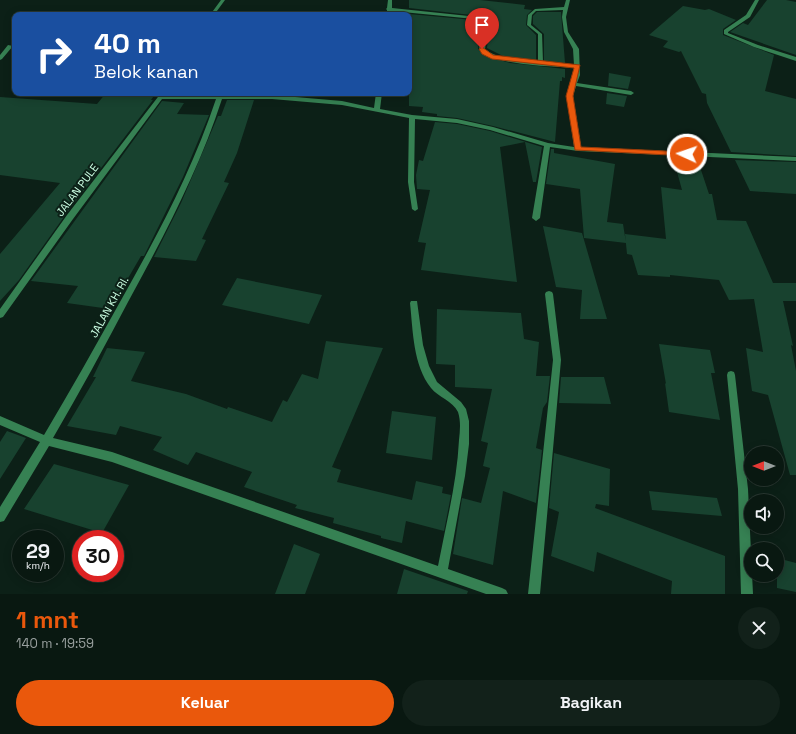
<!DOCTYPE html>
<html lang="id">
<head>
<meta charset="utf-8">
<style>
  body { margin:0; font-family:"Space Grotesk",sans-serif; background:#12211a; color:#f1f3f6; height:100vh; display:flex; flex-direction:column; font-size:15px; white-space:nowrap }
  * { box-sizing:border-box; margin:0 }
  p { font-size:13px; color:#99a09f }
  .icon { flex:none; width:22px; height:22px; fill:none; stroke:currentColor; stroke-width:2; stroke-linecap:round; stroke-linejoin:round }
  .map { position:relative; height:594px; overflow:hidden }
  .drawer { display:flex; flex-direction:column; background:#091811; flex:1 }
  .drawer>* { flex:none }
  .banner { position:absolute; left:12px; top:12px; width:400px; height:84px; border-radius:8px; box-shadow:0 2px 10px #0003,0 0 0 1px #293731; background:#1a4fa0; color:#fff; overflow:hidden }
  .needle { width:26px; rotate:270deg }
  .controls { position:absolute; left:744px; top:446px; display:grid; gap:8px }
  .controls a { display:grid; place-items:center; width:40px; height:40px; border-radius:50%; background:#091811; box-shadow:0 2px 10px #0003,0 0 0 1px #293731; font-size:20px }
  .speed { position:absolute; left:12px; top:530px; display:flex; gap:8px; font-size:20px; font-weight:700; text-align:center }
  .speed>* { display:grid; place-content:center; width:52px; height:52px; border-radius:50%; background:#091811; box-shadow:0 2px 10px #0003,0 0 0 1px #293731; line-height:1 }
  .speed small { font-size:10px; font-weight:400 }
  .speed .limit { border:6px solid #d22; background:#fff; color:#111 }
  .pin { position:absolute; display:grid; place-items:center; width:34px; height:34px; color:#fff; margin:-41px -17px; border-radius:50% 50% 50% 0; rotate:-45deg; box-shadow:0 0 4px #0007 }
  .pin .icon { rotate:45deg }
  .me { position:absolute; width:44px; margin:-22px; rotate:273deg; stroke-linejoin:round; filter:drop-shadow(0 0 3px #0008) }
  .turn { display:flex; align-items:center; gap:14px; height:84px; padding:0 16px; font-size:18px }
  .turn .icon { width:52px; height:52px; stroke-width:2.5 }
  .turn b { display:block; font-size:28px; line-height:34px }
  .round { display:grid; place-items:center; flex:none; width:42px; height:42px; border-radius:21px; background:#12211a }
  .head { display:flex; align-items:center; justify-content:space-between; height:68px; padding:0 16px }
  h1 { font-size:24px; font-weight:700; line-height:30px; color:#ea580c }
  .primary-button { display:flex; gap:8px; margin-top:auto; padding:8px 16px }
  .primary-button a { flex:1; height:46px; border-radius:24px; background:#ea580c; color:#fff; font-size:16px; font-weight:700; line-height:46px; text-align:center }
  .primary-button a+a { background:#12211a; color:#f1f3f6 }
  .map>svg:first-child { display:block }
</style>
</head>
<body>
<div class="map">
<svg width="796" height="594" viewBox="0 0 796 594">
  <rect width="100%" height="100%" fill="#0c2017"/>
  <!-- building -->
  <path fill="#18422f" d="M 409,0 L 480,0 L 525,5 L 524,9 L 532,10 L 527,15 L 526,25 L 536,35 L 536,60 L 503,56 L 487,48 L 488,36 L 494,25 L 493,20 L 489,17 L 409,8 Z
    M 767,0 L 786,0 L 796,2 L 796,55 L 730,32 L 743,23 L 748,25 Z
    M 683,6 L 705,10 L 709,9 L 736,20 L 723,29 L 723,35 L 774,55 L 765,91 L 796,99 L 796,156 L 731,152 L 707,103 L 706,94 L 702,93 L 681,51 L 679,52 L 663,47 L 668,41 L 649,35 Z
    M 537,12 L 561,12 L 565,63 L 544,61 L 544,34 L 533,24 L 533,16 Z
    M 409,14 L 484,21 L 487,25 L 480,36 L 478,49 L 486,56 L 510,63 L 565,69 L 565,78 L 562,77 L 562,81 L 560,81 L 555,142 L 493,126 L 457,118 L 437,116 L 437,114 L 422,112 L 423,107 L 409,106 Z
    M 609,73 L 631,77 L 628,89 L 608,86 Z
    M 106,93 L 156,93 L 151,100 L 153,100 L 66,214 L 19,280 L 0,301 L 0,254 L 60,183 L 0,175 L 0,97 L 97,104 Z
    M 607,93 L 627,96 L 624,107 L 606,104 Z
    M 227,100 L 254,100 L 237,153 L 224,182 L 229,183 L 202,239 L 206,240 L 196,261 L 154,257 L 181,203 L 218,116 L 221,116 Z
    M 162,101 L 184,103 L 177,114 L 209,115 L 183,177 L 144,256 L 141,256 L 110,309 L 67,303 L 78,286 L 31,281 Z
    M 435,122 L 457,124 L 490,131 L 542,147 L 536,182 L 533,182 L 525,142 L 500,147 L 517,282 L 421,270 L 426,243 L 418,242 L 430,190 L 417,189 L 416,175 L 419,160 L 423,161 Z
    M 551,149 L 554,149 L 554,153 L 615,164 L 607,222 L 623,224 L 626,243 L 584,238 L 580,189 L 546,184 Z
    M 673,157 L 697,158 L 709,194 L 712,194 L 717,220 L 746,221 L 773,283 L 796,283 L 796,301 L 783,301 L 793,346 L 791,345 L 796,371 L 796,475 L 790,475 L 768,395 L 752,391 L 746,348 L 763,352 L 754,299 L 729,300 L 719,280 L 670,275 L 670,277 L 638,275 L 632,255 L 627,254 L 625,234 L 666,239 L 661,187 L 682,190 Z
    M 735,160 L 796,162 L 796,194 L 750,191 Z
    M 543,226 L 582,233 L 607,319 L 580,319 L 582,290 L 556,287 Z
    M 237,278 L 322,295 L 309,324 L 222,305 Z
    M 437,309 L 521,313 L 524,339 L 539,342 L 536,376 L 550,376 L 547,402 L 543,408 L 536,448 L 542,450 L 536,503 L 503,491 L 493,565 L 453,554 L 462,498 L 481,503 L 490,468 L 483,466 L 488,443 L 481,441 L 492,389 L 455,387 L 455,365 L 436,364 Z
    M 326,341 L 383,348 L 332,467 L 341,470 L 337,482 L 412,500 L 416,481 L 443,487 L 442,493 L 451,495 L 444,531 L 406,521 L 402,543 L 381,538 L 381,536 L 333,523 L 334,518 L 295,508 L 297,505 L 244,487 L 252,472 L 196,452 L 188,465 L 153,450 L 162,437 L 120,426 L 116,435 L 67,426 L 96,377 L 93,377 L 107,348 L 145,352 L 131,381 L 186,394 L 227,409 L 228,407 L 272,422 L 283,400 L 287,402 L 302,374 L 318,379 Z
    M 659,344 L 710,350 L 715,373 L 711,373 L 720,420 L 669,412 L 665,383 L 666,384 Z
    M 561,377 L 604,377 L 611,404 L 559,403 Z
    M 392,411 L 436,417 L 432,460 L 386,453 Z
    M 7,431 L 26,438 L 0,479 L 0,442 Z
    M 554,453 L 610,469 L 609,506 L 596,504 L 595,508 L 725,556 L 725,594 L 671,594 L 672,581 L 597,552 L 594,572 L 551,556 L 559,512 L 549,508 Z
    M 54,464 L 129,485 L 102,533 L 24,509 Z
    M 649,491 L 717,498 L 722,516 L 652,510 Z
    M 294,544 L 320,554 L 305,594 L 275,594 Z
    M 777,558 L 796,563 L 796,592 L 777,588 Z
    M 404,569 L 468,591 L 467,594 L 397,594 Z"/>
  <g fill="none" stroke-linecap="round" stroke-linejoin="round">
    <!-- street -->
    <path fill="#368153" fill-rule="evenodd" d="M 221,0 L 225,0 L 214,15 L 210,15 Z
      M 388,0 L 392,0 L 392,8 L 488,18 L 492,20 L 493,25 L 487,36 L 485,49 C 498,60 521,60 538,62 L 538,34 L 527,25 L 528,15 L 535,9 L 564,7 L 566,0 L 570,0 L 566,17 L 568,32 L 579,49 L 580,75 L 577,83 L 631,91 L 634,93 L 631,95 L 576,86 L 573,96 L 581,147 L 796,157 L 796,161 L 578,151 L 550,147 L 540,218 L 536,221 L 532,218 L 544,146 L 490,130 L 457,123 L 415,119 L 414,182 L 418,209 L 415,211 L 412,209 L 408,182 L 409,118 L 342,105 L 272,99 L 222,99 C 199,170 164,236 128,302 C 104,348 79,393 53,438 L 112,452 L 438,566 C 446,524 457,482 459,440 C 460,431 461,421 458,412 C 453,401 438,397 431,388 C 413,365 413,331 410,303 L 411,301 L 417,301 L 423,345 L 429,366 L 437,382 L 461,402 L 466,409 L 469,421 L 469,444 L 465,476 L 448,569 L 502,588 L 506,590 L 508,594 L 486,594 L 112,462 L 49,446 L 4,521 L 0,522 L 0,507 L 40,442 L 0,425 L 0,416 L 44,435 C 70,391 95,347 120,302 C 157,236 192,171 216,99 L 162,99 L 73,219 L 3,317 L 0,318 L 0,309 L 67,215 L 161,93 L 165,93 L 165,95 L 272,95 L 342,101 L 374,108 L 376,93 L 382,93 L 380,109 L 412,115 L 457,119 L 493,127 L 548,143 L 574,147 L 567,96 L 574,75 L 574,68 C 551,66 495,66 479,49 L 481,36 L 489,25 L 488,22 L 485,20 L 392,11 L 391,15 L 387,15 L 387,10 L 386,9 L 387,8 ZM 563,10 L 562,17 L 564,32 L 573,49 L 574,65 L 543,62 L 542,34 L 531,25 L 532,15 L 536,11 Z
      M 755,0 L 759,0 L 750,17 L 728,32 L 728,33 L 758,45 L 796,57 L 796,61 L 754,47 L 724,34 L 724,30 L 746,15 Z
      M 149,13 L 151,13 L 153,14 L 148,15 Z
      M 8,45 L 13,46 L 2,59 L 0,60 L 0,55 Z
      M 549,291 L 552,292 L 553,294 L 561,360 L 540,594 L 528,594 L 553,360 L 545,294 L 546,292 Z
      M 731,371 L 734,372 L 735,375 L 748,489 L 753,594 L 741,594 L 738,489 L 727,375 L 728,372 Z"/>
  </g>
  <!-- route -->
  <path fill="#ea580c" stroke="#983908" d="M 482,47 L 493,55 L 580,65 L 573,96 L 581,147 L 687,152 L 691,154 L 687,156 L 575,150 L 566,96 L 574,68 L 492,59 L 482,54 L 479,49 Z"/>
  <g text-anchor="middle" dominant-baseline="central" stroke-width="4" stroke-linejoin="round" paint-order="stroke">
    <!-- street labels -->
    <g font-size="11" fill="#ccffe4" stroke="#0c2017">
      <text transform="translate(77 190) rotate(-53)">JALAN PULE</text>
      <text transform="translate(109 307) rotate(-61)">JALAN KH. RI.</text>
    </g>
  </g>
</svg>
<div class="controls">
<a><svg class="needle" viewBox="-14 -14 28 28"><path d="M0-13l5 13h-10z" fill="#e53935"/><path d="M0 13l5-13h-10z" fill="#99a09f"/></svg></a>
<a><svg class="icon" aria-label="sound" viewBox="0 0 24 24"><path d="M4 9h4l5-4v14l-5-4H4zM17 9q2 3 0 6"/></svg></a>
<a><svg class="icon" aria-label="search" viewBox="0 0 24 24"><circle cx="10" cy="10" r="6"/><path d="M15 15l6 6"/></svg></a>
</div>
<div class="speed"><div>29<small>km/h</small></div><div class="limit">30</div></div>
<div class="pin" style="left:482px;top:49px;background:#d93025"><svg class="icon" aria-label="arrive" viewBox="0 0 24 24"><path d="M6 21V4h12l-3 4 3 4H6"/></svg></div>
<svg class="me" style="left:687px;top:154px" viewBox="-20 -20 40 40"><circle r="17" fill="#ea580c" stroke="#fff" stroke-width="3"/><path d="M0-11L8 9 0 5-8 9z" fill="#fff"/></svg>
<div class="banner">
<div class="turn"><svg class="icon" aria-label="right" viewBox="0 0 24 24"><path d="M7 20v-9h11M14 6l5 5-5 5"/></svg><div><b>40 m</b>Belok kanan</div></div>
</div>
</div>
<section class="drawer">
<div class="head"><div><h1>1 mnt</h1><p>140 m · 19:59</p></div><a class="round"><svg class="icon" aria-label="close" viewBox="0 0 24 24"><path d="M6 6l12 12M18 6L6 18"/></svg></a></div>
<div class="primary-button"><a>Keluar</a><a>Bagikan</a></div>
</section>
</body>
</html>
